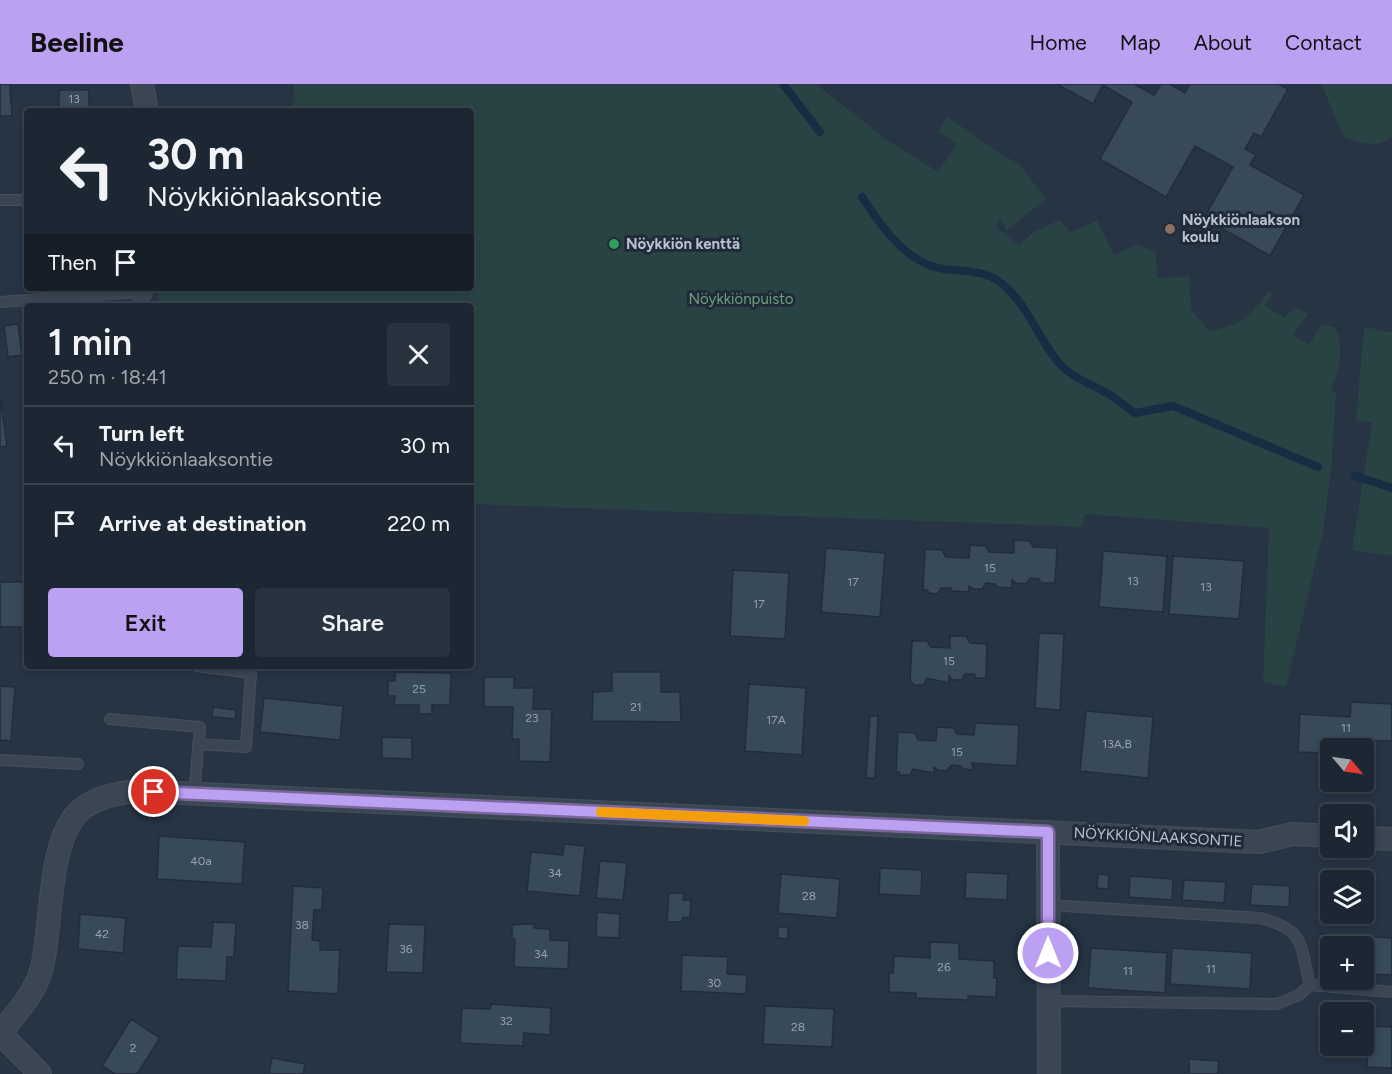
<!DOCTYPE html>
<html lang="en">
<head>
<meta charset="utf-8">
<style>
  body { margin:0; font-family:Figtree,sans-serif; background:#29333f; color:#f1f3f6; height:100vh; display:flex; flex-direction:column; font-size:22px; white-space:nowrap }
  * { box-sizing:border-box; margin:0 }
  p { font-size:20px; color:#a0a5ac }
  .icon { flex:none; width:33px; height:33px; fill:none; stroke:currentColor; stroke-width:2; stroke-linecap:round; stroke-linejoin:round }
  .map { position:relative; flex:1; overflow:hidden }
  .details { position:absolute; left:24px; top:219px; width:450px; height:366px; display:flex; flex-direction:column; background:#1c2733; border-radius:6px; box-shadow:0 3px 9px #0003,0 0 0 2px #3a444e }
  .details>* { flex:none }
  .hud { position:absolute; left:24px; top:24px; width:450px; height:183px; border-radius:6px; box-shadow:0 3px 9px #0003,0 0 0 2px #3a444e; background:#1c2733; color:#f1f3f6; overflow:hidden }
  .needle { width:39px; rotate:119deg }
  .fabs { position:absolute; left:1320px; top:654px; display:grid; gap:12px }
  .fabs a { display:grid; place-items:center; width:54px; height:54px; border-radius:6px; background:#1c2733; box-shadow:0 3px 9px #0003,0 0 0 2px #3a444e; font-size:30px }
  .pin { position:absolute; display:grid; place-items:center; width:51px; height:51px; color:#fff; margin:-26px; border:3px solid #fff; border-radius:50%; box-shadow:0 2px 6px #0007 }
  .me { position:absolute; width:66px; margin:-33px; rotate:0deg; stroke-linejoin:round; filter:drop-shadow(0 0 4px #0008) }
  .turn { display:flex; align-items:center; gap:21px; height:126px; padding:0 24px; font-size:27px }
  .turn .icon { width:78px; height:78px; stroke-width:2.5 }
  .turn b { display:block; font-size:42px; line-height:51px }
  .then { display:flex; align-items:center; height:57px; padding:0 24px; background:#0003; gap:12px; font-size:22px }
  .round { display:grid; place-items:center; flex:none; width:63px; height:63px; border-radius:6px; background:#29333f }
  .summary { display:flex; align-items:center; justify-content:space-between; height:102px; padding:0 24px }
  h1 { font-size:36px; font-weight:600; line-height:45px }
  .primary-button { display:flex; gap:12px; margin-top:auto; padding:12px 24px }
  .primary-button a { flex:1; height:69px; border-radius:6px; background:#bca0f2; color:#111; font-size:24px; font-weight:600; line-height:69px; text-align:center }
  .primary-button a+a { background:#29333f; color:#f1f3f6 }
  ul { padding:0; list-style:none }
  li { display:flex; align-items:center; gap:18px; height:78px; padding:0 24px; border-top:2px solid #3a444e }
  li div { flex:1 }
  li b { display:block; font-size:22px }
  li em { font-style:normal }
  header { display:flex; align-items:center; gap:36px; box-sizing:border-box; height:84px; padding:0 30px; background:#bca0f2; color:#111 }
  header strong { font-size:28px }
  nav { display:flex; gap:33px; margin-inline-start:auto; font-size:21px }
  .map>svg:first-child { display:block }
</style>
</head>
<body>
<header>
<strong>Beeline</strong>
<nav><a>Home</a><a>Map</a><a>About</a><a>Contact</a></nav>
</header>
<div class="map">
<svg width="1392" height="990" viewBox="0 0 1392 990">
  <rect width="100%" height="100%" fill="#263444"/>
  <!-- green -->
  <path fill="#294345" d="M 294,0 L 816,0 L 892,60 L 893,59 L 938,88 L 957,60 L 938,47 L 948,33 L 996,67 L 1019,80 L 1046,115 L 1007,146 L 999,135 L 996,143 L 1019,161 L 1034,148 L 1060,136 L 1070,148 L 1097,137 L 1114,171 L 1138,160 L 1156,169 L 1157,194 L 1189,192 L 1191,225 L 1209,247 C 1243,240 1247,235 1268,208 L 1273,209 L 1265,222 L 1284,233 L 1296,223 L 1308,230 L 1293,251 L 1309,260 L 1322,240 L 1335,243 C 1345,267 1339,283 1331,307 L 1336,309 L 1331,388 L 1323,448 L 1286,603 L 1263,598 L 1269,444 L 1085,430 L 1083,443 L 471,420 L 471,222 L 158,222 L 159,204 L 471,204 L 471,27 L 293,27 Z
    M 1321,0 L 1392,0 L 1392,52 C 1378,65 1360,59 1344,53 Z
    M 1364,243 L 1392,248 L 1392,472 L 1352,466 L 1372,339 L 1356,336 Z"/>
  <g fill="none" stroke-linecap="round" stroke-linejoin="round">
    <!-- stream -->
    <path stroke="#182c43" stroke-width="8" d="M 783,0 L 820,48
      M 862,113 C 879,138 896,165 924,179 C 951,193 979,178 1006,203 C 1029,224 1039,256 1059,279 C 1072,294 1091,300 1109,310 C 1118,316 1126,323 1135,329 L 1173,322 L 1318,383
      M 1355,392 L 1392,404"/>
  </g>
  <!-- building -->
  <path fill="#38495a" stroke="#222d3b" stroke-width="1.5" d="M 0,0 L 10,0 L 12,32 L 0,32 Z
    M 1057,0 L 1134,0 L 1154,11 L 1161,0 L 1170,0 L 1185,9 L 1190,0 L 1278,0 L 1288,5 L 1261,53 L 1254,49 L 1245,65 L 1256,71 L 1250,81 L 1304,111 L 1270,172 L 1204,134 L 1233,83 L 1195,62 L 1166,113 L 1100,75 L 1132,18 L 1103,1 L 1093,20 Z
    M 59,6 L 89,6 L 89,27 L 54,27 L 54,24 L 59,24 Z
    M 18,240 L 22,271 L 8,273 L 4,242 Z
    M 0,313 L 7,362 L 0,363 Z
    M 1014,456 L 1030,457 L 1033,463 L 1057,464 L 1055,499 L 1041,499 L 1039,495 L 1030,494 L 1026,500 L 1016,499 L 1012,496 L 1012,504 L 997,503 L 995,500 L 986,499 L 982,505 L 973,505 L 969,502 L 969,508 L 952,507 L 951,504 L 941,504 L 938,510 L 929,509 L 927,506 L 923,506 L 925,465 L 942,466 L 946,473 L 969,474 L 970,461 L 986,462 L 989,468 L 1014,469 Z
    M 826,464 L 885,469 L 880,533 L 821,528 Z
    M 1103,467 L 1167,472 L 1163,528 L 1099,523 Z
    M 1173,472 L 1244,477 L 1239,535 L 1169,530 Z
    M 733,486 L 789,489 L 785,555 L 730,552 Z
    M 0,498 L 27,498 L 27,543 L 0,543 Z
    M 1039,549 L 1064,550 L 1060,626 L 1035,624 Z
    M 950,552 L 966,552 L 970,559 L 987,560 L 986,594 L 976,594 L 974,590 L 965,590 L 962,596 L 953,596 L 949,592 L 949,599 L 927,594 L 924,601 L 915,601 L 910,597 L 912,557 L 927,557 L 931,563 L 950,564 Z
    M 395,588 L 451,589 L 450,621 L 432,621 L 432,630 L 419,630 L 419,621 L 394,621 L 395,612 L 388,612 L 388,597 L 395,597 Z
    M 612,588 L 661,588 L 661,608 L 680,608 L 681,638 L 592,637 L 593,608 L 612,607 Z
    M 484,593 L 514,593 L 514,604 L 534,604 L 533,625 L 552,625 L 550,678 L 519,677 L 519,655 L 512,655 L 513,623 L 484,623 Z
    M 749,600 L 806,604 L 802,671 L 745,667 Z
    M 0,602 L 15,603 L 11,657 L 0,656 Z
    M 264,614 L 343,622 L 340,656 L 260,648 Z
    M 1351,618 L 1392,620 L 1392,657 L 1356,656 L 1355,664 L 1330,664 L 1330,669 L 1298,668 L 1300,630 L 1350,633 Z
    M 213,623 L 236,626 L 235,635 L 212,633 Z
    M 1086,627 L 1153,633 L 1148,694 L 1080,687 Z
    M 870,632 L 878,632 L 875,694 L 866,694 Z
    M 975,639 L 1019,641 L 1017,682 L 972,679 L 973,686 L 963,685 L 961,682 L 951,681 L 947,687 L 938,686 L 934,683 L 934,689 L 913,685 L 910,691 L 900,691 L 899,688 L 896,688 L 898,648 L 915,649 L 918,656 L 936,657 L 937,643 L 954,644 L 957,650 L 974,651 Z
    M 382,653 L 412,654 L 412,675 L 382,674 Z
    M 159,752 L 245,758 L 242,800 L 157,795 Z
    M 564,760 L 585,762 L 580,812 L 527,807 L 531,768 L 563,771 Z
    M 600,777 L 627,779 L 623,816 L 596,814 Z
    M 880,784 L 922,786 L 921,812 L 879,810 Z
    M 966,788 L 1008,790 L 1007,816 L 965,814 Z
    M 781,790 L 840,795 L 837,834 L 778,829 Z
    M 1098,790 L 1109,791 L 1108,805 L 1097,804 Z
    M 1130,792 L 1173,795 L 1172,816 L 1129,813 Z
    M 1184,796 L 1226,798 L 1224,819 L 1182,816 Z
    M 1252,800 L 1290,802 L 1289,823 L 1250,821 Z
    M 293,802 L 323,804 L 322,826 L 314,826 L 312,856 L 320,857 L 320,866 L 340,866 L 338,910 L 288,907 Z
    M 669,809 L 684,809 L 683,816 L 691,816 L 690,834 L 683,833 L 682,838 L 667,838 Z
    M 597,828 L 620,830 L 619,854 L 596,853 Z
    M 80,830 L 126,834 L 123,869 L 78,865 Z
    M 213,838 L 236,839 L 234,873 L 227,873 L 226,897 L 176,895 L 178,862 L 211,863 Z
    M 389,840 L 425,841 L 423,889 L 386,888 Z
    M 525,840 L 534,840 L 534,844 L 550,845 L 550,856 L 569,857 L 568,885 L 514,883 L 515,855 L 512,855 L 512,841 Z
    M 778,843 L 788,843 L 788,855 L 778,854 Z
    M 1319,850 L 1392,854 L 1392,891 L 1364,890 L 1364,862 L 1330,862 L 1330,888 L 1317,887 Z
    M 930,858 L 959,859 L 959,875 L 994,877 L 994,894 L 997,894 L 996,913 L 968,912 L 968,916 L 916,914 L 916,909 L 889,908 L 889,889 L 893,889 L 894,872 L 930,874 Z
    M 1091,864 L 1167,869 L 1165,909 L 1088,904 Z
    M 1172,864 L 1252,869 L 1250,905 L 1170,900 Z
    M 682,871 L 728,873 L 727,890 L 747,891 L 746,910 L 681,907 Z
    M 491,920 L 551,924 L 550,951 L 524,949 L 523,962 L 460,959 L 462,924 L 490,925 Z
    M 765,922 L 834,925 L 832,963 L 763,960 Z
    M 131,935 L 160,954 L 137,990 L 115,990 L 102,982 Z
    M 1369,942 L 1392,943 L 1392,984 L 1367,983 Z
    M 272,974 L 305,980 L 303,990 L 269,990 Z
    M 1189,975 L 1219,977 L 1218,990 L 1189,990 Z"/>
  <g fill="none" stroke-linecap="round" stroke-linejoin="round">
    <!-- service casing -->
    <g stroke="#454f5c" stroke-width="12">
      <path id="service" d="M 0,116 L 27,116
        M 0,218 L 141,208
        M 196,582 L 251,589 L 246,663 L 198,660
        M 110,635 L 200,643 L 194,710
        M 0,676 L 78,680
        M 1048,821 L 1260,834 C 1306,846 1299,859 1310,901
        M 1048,917 L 1277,920 L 1299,911 L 1310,901 L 1392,908"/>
    </g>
    <!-- minor casing -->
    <g stroke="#454f5c" stroke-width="24">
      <path id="minor" d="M 142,0 L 147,27
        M 141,208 L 141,204
        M 1048,748 L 1049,990
        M 1364,754 L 1392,755
        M 0,949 L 40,990
        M 1,949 C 16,929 36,909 42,883 C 53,841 46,747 86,722 C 101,712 117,710 134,707 L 1259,758 L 1293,750 L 1330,752"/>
    </g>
    <!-- service -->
    <use href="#service" stroke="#3b4653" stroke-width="10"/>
    <!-- minor -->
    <use href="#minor" stroke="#3b4653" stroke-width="22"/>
  </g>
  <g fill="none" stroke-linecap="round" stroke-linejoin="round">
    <!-- route casing -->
    <g stroke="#7a689d" stroke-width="15">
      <path id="route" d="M 154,708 L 1048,748 L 1048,869"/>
    </g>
    <!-- route -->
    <use href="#route" stroke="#bca0f2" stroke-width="10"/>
    <!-- slow -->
    <path stroke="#f59e0b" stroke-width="10" d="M 601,728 L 804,737"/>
  </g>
  <!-- markers -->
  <circle fill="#8d6e63" stroke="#1f2b39" stroke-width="2" cx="1170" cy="145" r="6"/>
  <circle fill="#2e9e5b" stroke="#1f2b39" stroke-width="2" cx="614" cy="160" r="6"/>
  <g text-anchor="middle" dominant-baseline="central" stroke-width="6" stroke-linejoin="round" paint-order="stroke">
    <!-- number labels -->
    <g font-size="12" fill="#96a1ae">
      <text x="74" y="15">13</text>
      <text x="990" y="484">15</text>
      <text x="1133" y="497">13</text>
      <text x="853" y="498">17</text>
      <text x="1206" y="503">13</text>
      <text x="759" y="520">17</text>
      <text x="949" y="577">15</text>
      <text x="419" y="605">25</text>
      <text x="636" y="623">21</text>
      <text x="532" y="634">23</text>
      <text x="776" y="636">17A</text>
      <text x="1346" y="644">11</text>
      <text x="1117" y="660">13A,B</text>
      <text x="957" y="668">15</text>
      <text x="201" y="777">40a</text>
      <text x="555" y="789">34</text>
      <text x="809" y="812">28</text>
      <text x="302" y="841">38</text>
      <text x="102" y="850">42</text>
      <text x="406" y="865">36</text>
      <text x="541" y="870">34</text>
      <text x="944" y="883">26</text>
      <text x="1211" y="885">11</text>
      <text x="1128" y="887">11</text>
      <text x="714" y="899">30</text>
      <text x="506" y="937">32</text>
      <text x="798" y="943">28</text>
      <text x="133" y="964">2</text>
    </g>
    <!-- poi labels -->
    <g font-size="15" font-weight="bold" fill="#b8c1cd" stroke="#1f2b39" text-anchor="start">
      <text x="1182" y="136">Nöykkiönlaakson<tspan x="1182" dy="17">koulu</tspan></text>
      <text x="626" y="160">Nöykkiön kenttä</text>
    </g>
    <!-- park labels -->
    <g font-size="15" fill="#6f9e77" stroke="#1f2b39">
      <text x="741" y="215">Nöykkiönpuisto</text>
    </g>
    <!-- street labels -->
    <g font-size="15" fill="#b8c1cd" stroke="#1f2b39">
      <text transform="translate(1158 753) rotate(3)">NÖYKKIÖNLAAKSONTIE</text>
    </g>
  </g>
</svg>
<div class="fabs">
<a><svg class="needle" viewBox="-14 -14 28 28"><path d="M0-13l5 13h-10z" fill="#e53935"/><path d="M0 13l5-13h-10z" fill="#a0a5ac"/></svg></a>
<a><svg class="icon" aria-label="sound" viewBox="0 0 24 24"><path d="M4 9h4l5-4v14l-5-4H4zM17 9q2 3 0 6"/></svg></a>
<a><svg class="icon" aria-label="layers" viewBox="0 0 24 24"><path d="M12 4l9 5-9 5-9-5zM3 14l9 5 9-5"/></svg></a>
<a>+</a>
<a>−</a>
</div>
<div class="pin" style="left:154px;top:708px;background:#d93025"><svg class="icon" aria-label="arrive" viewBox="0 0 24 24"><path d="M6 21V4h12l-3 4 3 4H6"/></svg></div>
<svg class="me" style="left:1048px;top:869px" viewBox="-20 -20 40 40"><circle r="17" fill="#bca0f2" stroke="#fff" stroke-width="3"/><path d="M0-11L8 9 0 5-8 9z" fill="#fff"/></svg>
<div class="hud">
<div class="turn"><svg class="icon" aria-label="left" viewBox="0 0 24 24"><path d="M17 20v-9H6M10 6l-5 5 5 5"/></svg><div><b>30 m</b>Nöykkiönlaaksontie</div></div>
<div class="then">Then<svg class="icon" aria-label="arrive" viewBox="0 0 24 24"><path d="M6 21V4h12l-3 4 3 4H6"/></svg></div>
</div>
<section class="details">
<div class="summary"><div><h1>1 min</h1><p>250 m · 18:41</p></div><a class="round"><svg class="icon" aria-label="close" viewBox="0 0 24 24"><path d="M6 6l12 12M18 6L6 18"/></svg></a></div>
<ul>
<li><svg class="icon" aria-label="left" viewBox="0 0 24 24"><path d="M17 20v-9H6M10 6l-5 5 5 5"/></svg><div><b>Turn left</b><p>Nöykkiönlaaksontie</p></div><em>30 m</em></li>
<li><svg class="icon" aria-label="arrive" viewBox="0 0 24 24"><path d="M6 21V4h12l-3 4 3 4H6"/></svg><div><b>Arrive at destination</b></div><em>220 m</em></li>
</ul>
<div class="primary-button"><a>Exit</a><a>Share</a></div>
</section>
</div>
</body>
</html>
